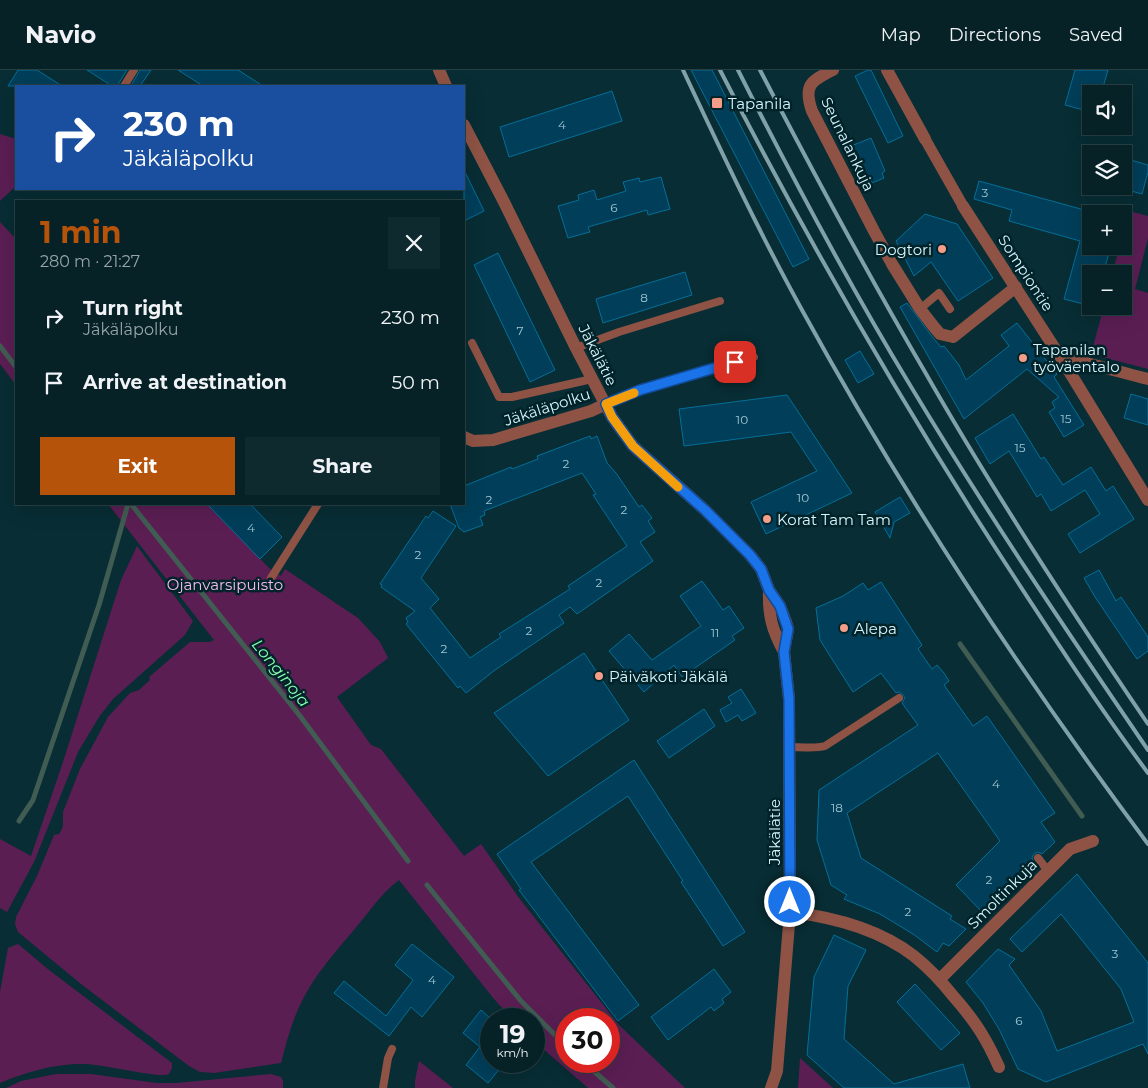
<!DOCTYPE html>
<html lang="en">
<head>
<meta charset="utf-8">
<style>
  body { margin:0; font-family:Montserrat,sans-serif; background:#0f2a2f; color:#f1f3f6; height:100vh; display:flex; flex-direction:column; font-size:19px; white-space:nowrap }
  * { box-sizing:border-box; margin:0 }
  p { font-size:16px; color:#98a4a7 }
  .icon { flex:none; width:28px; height:28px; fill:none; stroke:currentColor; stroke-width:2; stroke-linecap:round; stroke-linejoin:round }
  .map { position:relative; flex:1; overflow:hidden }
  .panel { position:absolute; left:15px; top:130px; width:450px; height:305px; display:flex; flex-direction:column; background:#062227; border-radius:0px; box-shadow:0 5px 20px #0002,0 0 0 1px #273f44 }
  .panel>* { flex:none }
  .top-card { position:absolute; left:15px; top:15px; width:450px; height:105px; border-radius:0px; box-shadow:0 5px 20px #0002,0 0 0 1px #273f44; background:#1a4fa0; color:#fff; overflow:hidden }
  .controls { position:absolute; left:1082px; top:15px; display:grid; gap:10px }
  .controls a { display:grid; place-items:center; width:50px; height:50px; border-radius:0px; background:#062227; box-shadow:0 5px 20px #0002,0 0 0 1px #273f44; font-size:25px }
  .speed { position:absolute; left:480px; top:938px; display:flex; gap:10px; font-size:25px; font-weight:700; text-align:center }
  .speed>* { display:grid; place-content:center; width:65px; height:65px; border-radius:50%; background:#062227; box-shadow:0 5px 20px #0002,0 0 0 1px #273f44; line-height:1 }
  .speed small { font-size:12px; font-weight:400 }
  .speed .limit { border:8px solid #d22; background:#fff; color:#111 }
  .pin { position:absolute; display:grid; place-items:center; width:42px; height:42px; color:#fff; margin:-21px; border-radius:10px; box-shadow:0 2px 8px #0006 }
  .me { position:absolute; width:55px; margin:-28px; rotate:0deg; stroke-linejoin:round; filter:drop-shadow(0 0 4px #0008) }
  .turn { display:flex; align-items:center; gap:18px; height:105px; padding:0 25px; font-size:22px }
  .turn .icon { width:65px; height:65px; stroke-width:2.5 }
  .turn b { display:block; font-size:35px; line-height:42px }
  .round { display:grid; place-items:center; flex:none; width:52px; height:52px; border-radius:0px; background:#0f2a2f }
  .head { display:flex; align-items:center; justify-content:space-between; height:85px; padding:0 25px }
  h1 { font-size:30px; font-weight:700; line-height:38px; color:#b45309 }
  .button { display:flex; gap:10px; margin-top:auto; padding:10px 25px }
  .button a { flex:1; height:58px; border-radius:0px; background:#b45309; color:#fff; font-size:20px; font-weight:700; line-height:58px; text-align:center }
  .button a+a { background:#0f2a2f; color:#f1f3f6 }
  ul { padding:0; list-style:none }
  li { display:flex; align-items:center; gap:15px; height:65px; padding:0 25px }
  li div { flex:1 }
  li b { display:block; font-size:19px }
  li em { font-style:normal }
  header { display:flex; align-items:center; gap:30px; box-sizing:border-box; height:70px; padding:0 25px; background:#062227; border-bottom:1px solid #273f44 }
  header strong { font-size:24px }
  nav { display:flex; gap:28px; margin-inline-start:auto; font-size:18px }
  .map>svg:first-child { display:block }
</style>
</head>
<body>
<header>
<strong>Navio</strong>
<nav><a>Map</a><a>Directions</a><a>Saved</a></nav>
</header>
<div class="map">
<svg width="1148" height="1018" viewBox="0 0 1148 1018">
  <rect width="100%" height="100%" fill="#082d34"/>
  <!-- green -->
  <path fill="#5b1e53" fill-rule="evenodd" d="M 0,64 L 16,69 L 16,116 L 0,131 Z
    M 1129,141 L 1148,146 L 1148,168 L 1135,219 L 1148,223 L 1148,299 L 1091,284 L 1104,236 L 1124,236 L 1124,204 L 1112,204 L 1120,176 L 1124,176 L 1124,160 Z
    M 0,152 L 16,169 L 16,315 L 0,294 Z
    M 108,434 L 207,434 L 269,498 L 281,506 L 285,499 L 358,548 L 380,572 L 388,588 L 337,627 L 371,675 L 381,679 L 464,786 L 481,774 L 519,828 L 619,955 L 685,1018 L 588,1018 L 534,971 L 534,949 L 512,949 L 494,929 L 399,810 C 383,822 371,839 358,855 C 337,880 314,905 300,935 C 291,954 286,974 281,993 L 214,1003 L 200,1002 L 189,996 L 81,914 L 18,862 L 15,854 L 16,847 L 37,806 L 54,765 L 59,764 L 62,759 L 63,755 L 63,742 L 80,699 L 108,647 L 130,623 L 139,620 L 150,610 L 149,607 L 190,572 L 209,572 L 214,570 ZM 566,949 L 609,949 L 609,991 L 566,991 Z
    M 137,476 L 193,551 L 185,565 L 113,629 L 99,647 L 78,682 L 34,792 L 7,842 L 0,838 L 0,769 L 31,786 L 63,692 L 121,510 Z
    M 18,874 L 49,900 L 172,993 L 172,998 L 169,1004 C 159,1009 100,993 82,994 C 53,994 26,1002 0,1013 L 0,922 L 8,878 Z
    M 800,988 L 833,1018 L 798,1018 Z
    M 419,991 L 453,1018 L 415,1018 L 415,1011 Z
    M 56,1004 L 91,1004 L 157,1013 L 176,1013 L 271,1004 L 281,1007 L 283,1011 L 283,1018 L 6,1018 L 21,1011 Z"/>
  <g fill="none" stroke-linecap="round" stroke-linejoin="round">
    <!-- stream -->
    <path stroke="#415c53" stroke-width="5" d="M 0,276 L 16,297
      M 131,434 L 300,646 L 408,791
      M 960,574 L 1082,746
      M 19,751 L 33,730 L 99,535 L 128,434
      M 427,815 L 521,931 L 566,976
      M 582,991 L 613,1018"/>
  </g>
  <!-- building -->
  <path fill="#003e59" stroke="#046f99" d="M 18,0 L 37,0 L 62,16 L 8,16 Z
    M 87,0 L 127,0 L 117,16 L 112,16 Z
    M 140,0 L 151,0 L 140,16 L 135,16 L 132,14 Z
    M 178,0 L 238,0 L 263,16 L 203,16 Z
    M 691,0 L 712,0 L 809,189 L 793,197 Z
    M 868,0 L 871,0 L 903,66 L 888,73 L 855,6 Z
    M 1075,0 L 1108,0 L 1101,24 L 1091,24 L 1091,42 L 1065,35 Z
    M 612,21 L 622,51 L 509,87 L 500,57 Z
    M 871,68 L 885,101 L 882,103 L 884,108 L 872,113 L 870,108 L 865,110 L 851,76 Z
    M 1124,88 L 1148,95 L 1148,102 L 1142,124 L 1124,119 Z
    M 464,100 L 484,141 L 464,151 Z
    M 661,107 L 670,139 L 648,145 L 647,140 L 588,157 L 590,162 L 568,168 L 558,136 L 579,130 L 578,125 L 594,120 L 597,130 L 626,121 L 623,112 L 639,108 L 640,112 Z
    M 979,111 L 1088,141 L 1086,147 L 1087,145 L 1091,146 L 1091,176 L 1111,176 L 1103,204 L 1091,204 L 1091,236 L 1064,229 L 1080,171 L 1009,151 L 1012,140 L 974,129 Z
    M 925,144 L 957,154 L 993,208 L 958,231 L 931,192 L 914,206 L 896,171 Z
    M 498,183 L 555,300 L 530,312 L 474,195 Z
    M 685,202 L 692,225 L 603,253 L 596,229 Z
    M 907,233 L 934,269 L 941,277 L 944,276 L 959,295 L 966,310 L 1009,276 L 1001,265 L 1017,253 L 1057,304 L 1054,307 L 1084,355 L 1064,367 L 1049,342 L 1055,338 L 1052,332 L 1059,327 L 1027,299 L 964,349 L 900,237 Z
    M 860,281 L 874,304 L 858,313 L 845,290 Z
    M 1131,324 L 1148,329 L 1148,355 L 1124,348 Z
    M 787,325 L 852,423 L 766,464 L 751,432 L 817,401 L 791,362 L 684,376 L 679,339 Z
    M 1013,344 L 1041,389 L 1044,387 L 1063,415 L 1091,397 L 1106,421 L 1113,416 L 1134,449 L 1080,483 L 1068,464 L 1100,444 L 1085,420 L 1051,441 L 1041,424 L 1037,427 L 1009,381 L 990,394 L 975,368 Z
    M 590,366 L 591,369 L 597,366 L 607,393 L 616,403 L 639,437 L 642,435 L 652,448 L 648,451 L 655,462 L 640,472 L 653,491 L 577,544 L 570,537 L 559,545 L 564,553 L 495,600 L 466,623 L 460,616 L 458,618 L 406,554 L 408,552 L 406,548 L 415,541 L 381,517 L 382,515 L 380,514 L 426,446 L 428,448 L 433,441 L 456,456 L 421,508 L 439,529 L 430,538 L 470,588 L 501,567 L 499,564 L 570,519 L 568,516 L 627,476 L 593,425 L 596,424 L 582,403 L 484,441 L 485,445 L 480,447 L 483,455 L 464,462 L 459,458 L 450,434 L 464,434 L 464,416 L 511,397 L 512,399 L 538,389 L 537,386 Z
    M 900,427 L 910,443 L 894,452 L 890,468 L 875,442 Z
    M 207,434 L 250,434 L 282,467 L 260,489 Z
    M 1099,500 L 1116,531 L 1121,527 L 1148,567 L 1148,581 L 1137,589 L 1095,527 L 1084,508 Z
    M 702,511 L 723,540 L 729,536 L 744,558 L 732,566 L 735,570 L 682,607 L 674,595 L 644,622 L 609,581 L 629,564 L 652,590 L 701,556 L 680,526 Z
    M 881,512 L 922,575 L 918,579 L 932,599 L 937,595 L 944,603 L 949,611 L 944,615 L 973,656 L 987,646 L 1055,743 L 1041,752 L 1055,772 L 1042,784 L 1038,782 L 1034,784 L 1032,788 L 1034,792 L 983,843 L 956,815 L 1000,771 L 938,683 L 847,743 L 861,788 L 952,846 L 950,849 L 966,859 L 949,876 L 943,873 L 937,882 L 913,864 L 880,844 L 844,829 L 847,825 L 831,815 L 817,770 L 819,720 L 918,655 L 902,633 L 905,628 L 903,625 L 899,622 L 896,623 L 881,603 L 853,622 L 820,570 L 816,538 L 843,526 L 863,513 L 868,520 Z
    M 584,583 L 629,650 L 548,706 L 494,643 Z
    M 741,619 L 756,643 L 742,651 L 738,645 L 726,652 L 720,640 L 732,633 L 728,627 Z
    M 704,639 L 715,656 L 669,688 L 657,671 Z
    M 634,690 L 745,862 L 723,876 L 681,812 L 683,811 L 628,726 L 531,792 L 639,935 L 618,951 L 519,820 L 521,819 L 497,784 Z
    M 1077,804 L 1148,893 L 1148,984 L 1143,974 L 1046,1012 L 1018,999 L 999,959 L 983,933 L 966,912 L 998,879 L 1015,889 L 1009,895 L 1041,941 L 1057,981 L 1134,952 L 1121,919 L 1061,844 L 1022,882 L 1010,869 Z
    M 834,865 L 866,880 L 848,916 L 844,969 L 894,1014 L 963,994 L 970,1018 L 844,1018 L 807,985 L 814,907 Z
    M 412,874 L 454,907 L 422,947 L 411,937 L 389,966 L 334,923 L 344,911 L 386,946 L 413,910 L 395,895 Z
    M 714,899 L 731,922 L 722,929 L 724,933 L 714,941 L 711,937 L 668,970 L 651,947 Z
    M 915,914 L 960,963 L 941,980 L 897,932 Z
    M 481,940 L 491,949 L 491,991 L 506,991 L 488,1013 L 466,995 L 480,977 L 463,963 Z"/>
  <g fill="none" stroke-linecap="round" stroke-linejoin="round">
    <!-- service -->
    <path stroke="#8e5345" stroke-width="8" d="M 124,16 L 134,0
      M 920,239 L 939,223 L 950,239
      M 472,273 L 499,327 L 512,327 L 592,309
      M 576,278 L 619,262 L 720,231
      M 606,334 L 640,320 L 754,287
      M 271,508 L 318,434
      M 790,677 C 801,677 815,679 825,676 L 899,628
      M 1038,788 L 1048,801
      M 383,1018 L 388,988 L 392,979"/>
    <!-- pedestrian -->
    <path stroke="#8e5345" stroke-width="11" d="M 925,69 L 963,136"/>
    <!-- minor -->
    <path stroke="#8e5345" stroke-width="12" d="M 439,0 L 446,16
      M 833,0 C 811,11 803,15 812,41 L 874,161 L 892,194 L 920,239 L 934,257 L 940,264 L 953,267 L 1016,217
      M 887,0 L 925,69
      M 464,55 L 504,132 L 576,278 L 612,347 L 633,376 L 705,440 L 750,485 L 761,499 L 769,520 L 780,536 L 786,552 L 788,559 L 784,582 L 789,629 L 790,842 L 777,1001 L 771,1018
      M 963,136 L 1061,288 L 1148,430
      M 1061,288 C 1091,293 1119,302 1148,309
      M 464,367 L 473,371 L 493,370 L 591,341 L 606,334
      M 769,520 C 768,545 772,560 784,582
      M 790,842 C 833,847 879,859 914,886 C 929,898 942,912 954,927 C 975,951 986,968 999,997
      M 940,909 L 1070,779 L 1093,771"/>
    <!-- rail -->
    <path stroke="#80a1a8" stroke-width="4" d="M 683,0 C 721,81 759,162 802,240 C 904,426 1021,604 1148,774
      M 720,0 C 810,175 907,343 1015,508 C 1058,574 1101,640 1148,703
      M 738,0 C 792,107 848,213 910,315 C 985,440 1066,560 1148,680
      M 760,0 C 813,102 867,203 925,302 C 994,423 1070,539 1148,654"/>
  </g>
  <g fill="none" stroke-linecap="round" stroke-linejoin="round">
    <!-- route casing -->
    <g stroke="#114b97" stroke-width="12">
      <path id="route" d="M 735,292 L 640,320 L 606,334 L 612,347 L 633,376 L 705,440 L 750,485 L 761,499 L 769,520 L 780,536 L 788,559 L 784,582 L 789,629 L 790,832"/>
    </g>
    <!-- route -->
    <use href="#route" stroke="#1a73e8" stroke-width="9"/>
    <!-- slow -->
    <path stroke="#f59e0b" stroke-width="9" d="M 634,323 L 606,334 L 612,347 L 633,376 L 678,417"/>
  </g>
  <!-- markers -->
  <g fill="#f49e8a" stroke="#00232a" stroke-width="2">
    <rect x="711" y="27" width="12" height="12" rx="2.5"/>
    <circle cx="942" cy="179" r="5"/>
    <circle cx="1023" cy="288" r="5"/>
    <circle cx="767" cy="449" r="5"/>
    <circle cx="844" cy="558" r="5"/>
    <circle cx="599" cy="606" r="5"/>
  </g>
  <g text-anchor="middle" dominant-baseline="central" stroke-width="5" stroke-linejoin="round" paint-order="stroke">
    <!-- number labels -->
    <g font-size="12" fill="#a2c7d3">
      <text x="562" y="54">4</text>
      <text x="985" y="122">3</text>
      <text x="614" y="137">6</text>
      <text x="644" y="227">8</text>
      <text x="520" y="260">7</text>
      <text x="1066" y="348">15</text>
      <text x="742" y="349">10</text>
      <text x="1020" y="377">15</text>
      <text x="566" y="393">2</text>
      <text x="803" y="427">10</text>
      <text x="489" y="429">2</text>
      <text x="624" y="439">2</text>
      <text x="251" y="457">4</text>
      <text x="418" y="484">2</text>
      <text x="599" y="512">2</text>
      <text x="529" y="560">2</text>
      <text x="715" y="562">11</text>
      <text x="444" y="578">2</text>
      <text x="996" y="713">4</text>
      <text x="837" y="737">18</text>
      <text x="989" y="809">2</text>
      <text x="908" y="841">2</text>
      <text x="1115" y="883">3</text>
      <text x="432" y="909">4</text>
      <text x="1019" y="950">6</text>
    </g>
    <!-- poi labels -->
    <g font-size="15" fill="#d8f5fc" stroke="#00232a" text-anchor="start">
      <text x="728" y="33">Tapanila</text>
      <text x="932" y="179" text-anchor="end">Dogtori</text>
      <text x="1033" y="279">Tapanilan<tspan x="1033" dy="17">työväentalo</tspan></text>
      <text x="777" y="449">Korat Tam Tam</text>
      <text x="854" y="558">Alepa</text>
      <text x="609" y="606">Päiväkoti Jäkälä</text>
    </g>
    <!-- street labels -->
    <g font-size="15" fill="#d8f5fc" stroke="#00232a">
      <text transform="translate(848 74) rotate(64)">Seunalankuja</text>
      <text transform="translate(1026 203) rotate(57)">Sompiontie</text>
      <text transform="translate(598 285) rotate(63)">Jäkälätie</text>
      <text transform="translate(547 337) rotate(-18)">Jäkäläpolku</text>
      <text transform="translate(774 762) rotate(-90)">Jäkälätie</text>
      <text transform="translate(1002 824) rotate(-45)">Smoltinkuja</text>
    </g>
    <!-- park labels -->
    <g font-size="15" fill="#f6bbea" stroke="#00232a">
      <text x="225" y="514">Ojanvarsipuisto</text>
    </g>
    <!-- water labels -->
    <g font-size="16" font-style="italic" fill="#88ffb2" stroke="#00232a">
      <text transform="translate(281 603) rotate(51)">Longinoja</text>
    </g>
  </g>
</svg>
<div class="controls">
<a><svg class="icon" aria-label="sound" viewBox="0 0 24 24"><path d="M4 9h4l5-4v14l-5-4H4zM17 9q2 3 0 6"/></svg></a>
<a><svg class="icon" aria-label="layers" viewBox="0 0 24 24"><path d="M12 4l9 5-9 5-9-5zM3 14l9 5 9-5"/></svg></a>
<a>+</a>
<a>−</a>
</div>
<div class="speed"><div>19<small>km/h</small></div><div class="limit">30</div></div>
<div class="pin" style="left:735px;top:292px;background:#d93025"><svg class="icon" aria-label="arrive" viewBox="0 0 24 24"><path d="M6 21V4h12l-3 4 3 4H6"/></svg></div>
<svg class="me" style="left:790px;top:832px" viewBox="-20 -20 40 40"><circle r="17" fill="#1a73e8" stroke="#fff" stroke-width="3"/><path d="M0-11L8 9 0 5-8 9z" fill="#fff"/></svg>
<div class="top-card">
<div class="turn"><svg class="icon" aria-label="right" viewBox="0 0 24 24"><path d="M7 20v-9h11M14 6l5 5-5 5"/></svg><div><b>230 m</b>Jäkäläpolku</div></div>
</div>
<section class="panel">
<div class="head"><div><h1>1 min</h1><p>280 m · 21:27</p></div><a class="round"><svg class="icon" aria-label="close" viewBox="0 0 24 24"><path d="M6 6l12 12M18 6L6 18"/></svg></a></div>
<ul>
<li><svg class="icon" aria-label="right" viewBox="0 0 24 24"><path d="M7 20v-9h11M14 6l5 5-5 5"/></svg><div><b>Turn right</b><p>Jäkäläpolku</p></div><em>230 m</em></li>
<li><svg class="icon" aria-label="arrive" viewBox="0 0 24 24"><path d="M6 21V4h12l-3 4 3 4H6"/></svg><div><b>Arrive at destination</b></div><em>50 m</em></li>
</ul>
<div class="button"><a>Exit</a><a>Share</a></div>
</section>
</div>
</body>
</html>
